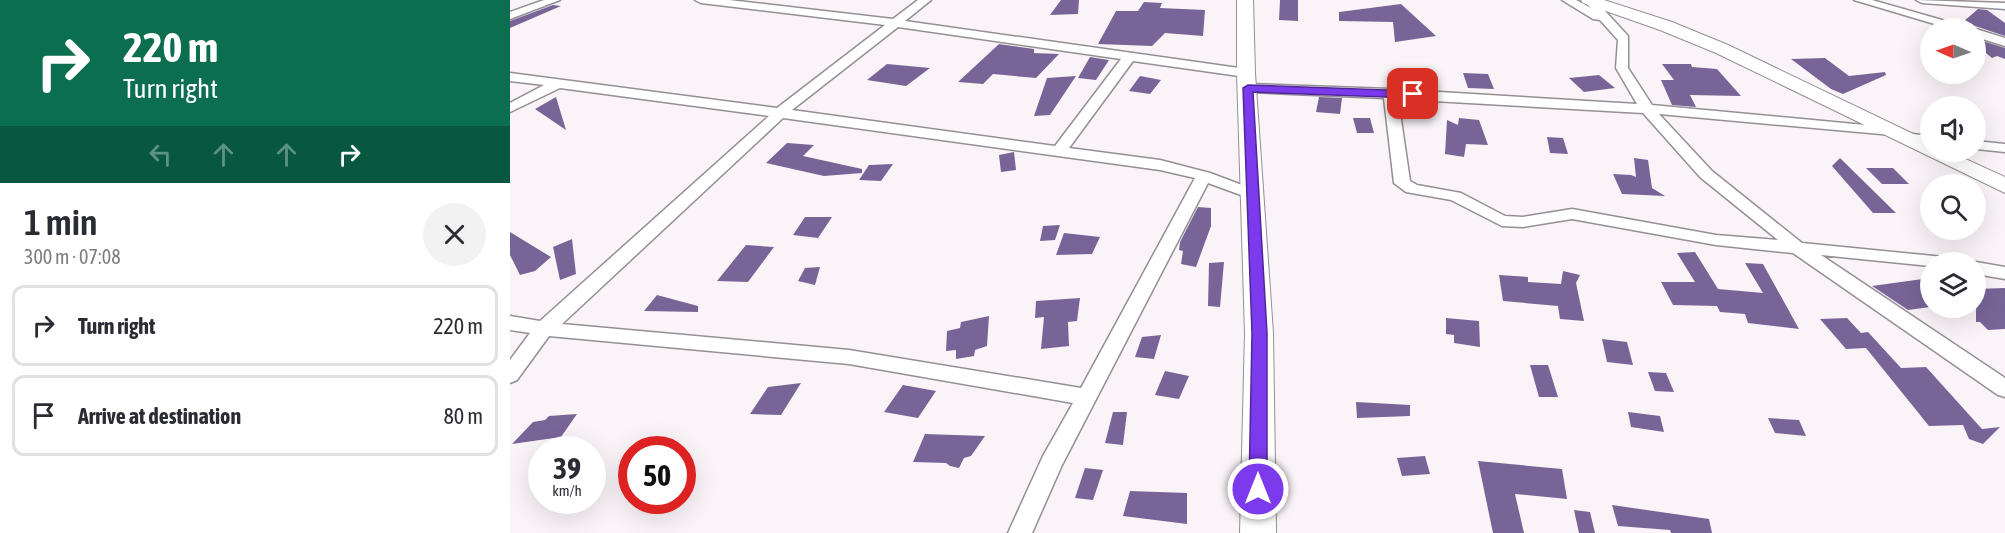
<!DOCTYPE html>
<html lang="en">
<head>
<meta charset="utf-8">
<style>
  body { margin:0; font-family:"Asap Condensed",sans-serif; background:#f2f2f3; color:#2b2b33; height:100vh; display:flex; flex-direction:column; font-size:22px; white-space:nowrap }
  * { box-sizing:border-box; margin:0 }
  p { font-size:20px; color:#7c7c81 }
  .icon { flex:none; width:33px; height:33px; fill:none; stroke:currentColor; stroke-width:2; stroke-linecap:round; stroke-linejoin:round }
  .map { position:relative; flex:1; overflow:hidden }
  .drawer { display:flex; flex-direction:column; background:#fff; width:510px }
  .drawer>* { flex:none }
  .top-card { background:#0b6e4f; color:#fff; overflow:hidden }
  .needle { width:39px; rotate:272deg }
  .fabs { position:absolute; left:1410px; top:18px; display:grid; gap:12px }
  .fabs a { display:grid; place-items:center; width:66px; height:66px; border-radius:50%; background:#fff; box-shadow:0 6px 24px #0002; font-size:30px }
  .speed { position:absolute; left:18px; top:436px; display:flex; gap:12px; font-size:30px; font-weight:700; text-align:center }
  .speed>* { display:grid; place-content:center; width:78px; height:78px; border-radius:50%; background:#fff; box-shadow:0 6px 24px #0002; line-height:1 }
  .speed small { font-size:15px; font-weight:400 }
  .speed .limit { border:9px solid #d22; background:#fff; color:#111 }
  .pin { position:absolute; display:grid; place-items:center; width:51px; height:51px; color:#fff; margin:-26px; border-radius:12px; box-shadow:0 3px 9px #0006 }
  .me { position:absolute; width:66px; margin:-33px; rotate:0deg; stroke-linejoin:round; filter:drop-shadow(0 0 4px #0008) }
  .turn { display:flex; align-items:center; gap:21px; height:126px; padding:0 24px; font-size:27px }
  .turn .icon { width:78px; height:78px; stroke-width:2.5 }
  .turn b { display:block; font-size:42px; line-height:51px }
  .lanes { display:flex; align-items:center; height:57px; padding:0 24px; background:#0003; justify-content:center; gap:30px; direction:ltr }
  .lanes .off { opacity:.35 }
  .round { display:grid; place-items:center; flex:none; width:63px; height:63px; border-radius:32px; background:#f2f2f3 }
  .summary { display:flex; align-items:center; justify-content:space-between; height:102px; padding:0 24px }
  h1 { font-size:36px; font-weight:600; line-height:45px }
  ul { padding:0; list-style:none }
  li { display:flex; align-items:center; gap:18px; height:81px; margin:0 12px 9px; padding:0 12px; border:3px solid #e1e1e2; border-radius:12px }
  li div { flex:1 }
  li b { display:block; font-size:22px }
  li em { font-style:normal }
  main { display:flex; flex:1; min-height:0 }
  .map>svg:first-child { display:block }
</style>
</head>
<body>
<main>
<section class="drawer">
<div class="top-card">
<div class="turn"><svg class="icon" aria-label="right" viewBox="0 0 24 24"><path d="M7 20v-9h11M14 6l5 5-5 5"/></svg><div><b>220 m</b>Turn right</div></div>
<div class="lanes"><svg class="icon off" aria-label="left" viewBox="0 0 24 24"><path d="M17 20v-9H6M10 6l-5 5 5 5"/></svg><svg class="icon off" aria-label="ahead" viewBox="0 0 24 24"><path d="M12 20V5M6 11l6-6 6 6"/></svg><svg class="icon off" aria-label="ahead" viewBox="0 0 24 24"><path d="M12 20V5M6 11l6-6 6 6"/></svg><svg class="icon" aria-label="right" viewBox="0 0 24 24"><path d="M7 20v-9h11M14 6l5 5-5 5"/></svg></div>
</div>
<div class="summary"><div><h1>1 min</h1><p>300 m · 07:08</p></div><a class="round"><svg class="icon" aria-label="close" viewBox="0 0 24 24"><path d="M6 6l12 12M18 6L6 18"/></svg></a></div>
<ul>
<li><svg class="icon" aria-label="right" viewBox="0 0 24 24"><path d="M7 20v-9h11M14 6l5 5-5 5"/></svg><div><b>Turn right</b></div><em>220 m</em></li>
<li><svg class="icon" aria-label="arrive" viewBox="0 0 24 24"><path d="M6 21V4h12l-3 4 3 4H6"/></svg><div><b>Arrive at destination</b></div><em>80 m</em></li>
</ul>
</section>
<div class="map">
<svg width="1495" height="533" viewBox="0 0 1495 533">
  <rect width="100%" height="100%" fill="#faf4f8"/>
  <!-- building -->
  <path fill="#796497" d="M 551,0 L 569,0 L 568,14 L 540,15 Z
    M 770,0 L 788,0 L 788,21 L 769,20 Z
    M 634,2 L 652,3 L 650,8 L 695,10 L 693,36 L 655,33 L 642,46 L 588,44 L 606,11 L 628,11 Z
    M 891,4 L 926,36 L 885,42 L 883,22 L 829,21 L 829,12 Z
    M 43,5 L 51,6 L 0,28 L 0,21 Z
    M 1468,9 L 1477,10 L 1495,23 L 1495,36 L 1453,22 Z
    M 1466,39 L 1495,48 L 1495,59 L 1487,56 L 1482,58 L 1466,45 Z
    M 489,44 L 524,49 L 524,53 L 549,54 L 526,78 L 483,74 L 473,84 L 448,82 Z
    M 580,57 L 599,60 L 586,80 L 568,78 Z
    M 1315,58 L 1339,76 L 1375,72 L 1376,75 L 1333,94 L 1321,89 L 1281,59 Z
    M 377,64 L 420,68 L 396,86 L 357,80 Z
    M 1152,64 L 1181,64 L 1182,67 L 1207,69 L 1231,96 L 1180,95 L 1186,107 L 1162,105 L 1151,80 L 1164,80 Z
    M 953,73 L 978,74 L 984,89 L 958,88 Z
    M 1089,75 L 1105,88 L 1074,92 L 1059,78 Z
    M 566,76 L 540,115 L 524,116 L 537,78 Z
    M 630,76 L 651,80 L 640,94 L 619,91 Z
    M 46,97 L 56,130 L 25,109 Z
    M 809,97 L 832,98 L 830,114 L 806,112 Z
    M 843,118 L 860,118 L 864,133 L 847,133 Z
    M 949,118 L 969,120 L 978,145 L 956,144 L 954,157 L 935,154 L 937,120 L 948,125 Z
    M 1037,137 L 1053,138 L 1058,154 L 1040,153 Z
    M 277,143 L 304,145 L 293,156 L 352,169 L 352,173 L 314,176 L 256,163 Z
    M 504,152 L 506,170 L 491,172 L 489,155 Z
    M 1124,158 L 1138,160 L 1142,188 L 1155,196 L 1112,194 L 1103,174 L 1121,175 L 1126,177 Z
    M 1330,158 L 1386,213 L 1363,213 L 1322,166 Z
    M 383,164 L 371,181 L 349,180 L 359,165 Z
    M 1356,168 L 1383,168 L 1399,184 L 1372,184 Z
    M 688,207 L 701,208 L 701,226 L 686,267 L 671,264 L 673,251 L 669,250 L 670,242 Z
    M 295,217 L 322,217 L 308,238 L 283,235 Z
    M 550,225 L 545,240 L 530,241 L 533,226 Z
    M 0,232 L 41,257 L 25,271 L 10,275 L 0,255 Z
    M 554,233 L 590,237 L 582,254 L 546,255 Z
    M 62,239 L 66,274 L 50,280 L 43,247 Z
    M 236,245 L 264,247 L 238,282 L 207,281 Z
    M 1185,252 L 1208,289 L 1253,293 L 1235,263 L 1253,264 L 1289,329 L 1238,323 L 1235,314 L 1210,312 L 1207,306 L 1163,305 L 1151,282 L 1185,282 L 1167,253 Z
    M 714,262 L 710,307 L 698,306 L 699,263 Z
    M 310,267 L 305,285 L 288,281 L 295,268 Z
    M 1053,271 L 1070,275 L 1066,283 L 1074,321 L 1050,319 L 1048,306 L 993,301 L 989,275 L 1018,277 L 1018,282 L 1051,284 Z
    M 1420,278 L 1420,307 L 1398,310 L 1362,286 Z
    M 1495,288 L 1495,329 L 1478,330 L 1470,322 L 1466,322 L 1466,289 Z
    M 147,295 L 188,306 L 188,312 L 134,311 Z
    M 570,298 L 567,321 L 558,322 L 559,346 L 531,349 L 534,317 L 525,318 L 526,301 Z
    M 479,316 L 477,346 L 465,350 L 464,356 L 446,359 L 446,350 L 436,351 L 437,331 L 450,328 L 451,322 Z
    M 936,318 L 969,321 L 970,347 L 944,343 L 944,335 L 936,334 Z
    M 1337,318 L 1351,333 L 1358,332 L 1391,368 L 1416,367 L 1472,429 L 1490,427 L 1473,444 L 1459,439 L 1453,425 L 1419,426 L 1356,348 L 1336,349 L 1310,319 Z
    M 651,335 L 644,359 L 625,357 L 632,337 Z
    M 1092,339 L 1117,342 L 1123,365 L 1097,362 Z
    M 1020,365 L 1038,365 L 1048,397 L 1029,397 Z
    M 655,371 L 679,376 L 669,399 L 645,395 Z
    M 1138,372 L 1156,373 L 1164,392 L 1145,391 Z
    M 291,383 L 271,415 L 240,414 L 258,387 Z
    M 393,385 L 426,391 L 408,418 L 374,412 Z
    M 846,402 L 900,405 L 900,416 L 847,418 Z
    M 603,412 L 617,412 L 613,445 L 595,443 Z
    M 1118,412 L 1150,416 L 1154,432 L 1121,427 Z
    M 67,414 L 51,437 L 2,444 L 23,422 L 35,420 L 39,416 Z
    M 1258,418 L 1289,420 L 1296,436 L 1265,433 Z
    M 415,434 L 475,436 L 461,456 L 454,458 L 449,468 L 440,466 L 436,463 L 403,462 Z
    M 915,456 L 920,474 L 892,476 L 887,458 Z
    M 968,461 L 1052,469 L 1057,499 L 1005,494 L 1014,533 L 983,533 Z
    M 575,468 L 593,470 L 583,500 L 565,498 Z
    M 620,491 L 677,493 L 677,524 L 613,516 Z
    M 1102,505 L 1199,519 L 1202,533 L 1161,533 L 1160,530 L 1108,526 Z
    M 1064,510 L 1080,512 L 1085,533 L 1069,533 Z"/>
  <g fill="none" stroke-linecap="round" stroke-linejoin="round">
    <!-- street casing -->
    <g stroke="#948f93" stroke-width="3">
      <path id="street" d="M 34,0 L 50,0 L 0,19 L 0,12 Z
        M 185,0 L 219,0 L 383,19 L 408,0 L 421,0 L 395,21 L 736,69 L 742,73 L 736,77 L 623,61 L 559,148 L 650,160 L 700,173 L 748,191 L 750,194 L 742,199 L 698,183 L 552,465 L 522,533 L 498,533 L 533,456 L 563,403 L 339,364 L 39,336 L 7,380 L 0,383 L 0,360 L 20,333 L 0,330 L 0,316 L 30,321 L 259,116 L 50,88 L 0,112 L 0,103 L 34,85 L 0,81 L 0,73 L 267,108 L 375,25 L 191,3 ZM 388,27 L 611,59 L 545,146 L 282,110 ZM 273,118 L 650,170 L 685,178 L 571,388 L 339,350 L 52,324 Z
        M 1052,0 L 1066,0 L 1081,8 L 1073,0 L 1085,0 L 1118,36 L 1118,68 L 1142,105 L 1387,128 L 1389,131 L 1382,135 L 1149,114 L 1202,171 L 1292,243 L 1444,258 L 1447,262 L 1420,262 L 1420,266 L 1311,255 L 1495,378 L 1495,397 L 1488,395 L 1283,253 L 1206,245 L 1062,219 L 1013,227 L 992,226 L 941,200 L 896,192 L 884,183 L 874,98 L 738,92 L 731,88 L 738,84 L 880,89 L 1127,104 L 1106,68 L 1108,40 L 1090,20 L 1083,19 ZM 888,99 L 1133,113 L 1190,177 L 1268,240 L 1206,235 L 1062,209 L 1013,217 L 995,216 L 951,193 L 907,185 L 900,181 Z
        M 1344,0 L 1362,0 L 1453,26 L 1455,28 L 1438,28 Z
        M 1406,0 L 1495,3 L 1495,9 L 1412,3 Z
        M 1466,29 L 1495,38 L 1495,46 L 1466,37 Z
        M 1394,133 L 1420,136 L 1420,144 L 1389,140 L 1387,137 L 1389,134 Z
        M 1466,141 L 1495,144 L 1495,152 L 1466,149 Z
        M 1465,262 L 1466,262 L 1495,267 L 1495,279 L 1466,274 Z"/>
    </g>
    <!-- secondary casing -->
    <g stroke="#948f93" stroke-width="2">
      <path id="secondary" d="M 727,0 L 743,0 L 745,73 L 763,333 L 766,533 L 730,533 L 735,333 L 727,73 Z
        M 1071,0 L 1094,0 L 1162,22 L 1218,45 L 1420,142 L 1420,152 L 1440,152 L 1495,177 L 1495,193 L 1206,53 L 1150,30 L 1073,3 Z"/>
    </g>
    <!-- street -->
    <use href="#street" fill="#fff" fill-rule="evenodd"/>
    <!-- secondary -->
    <use href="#secondary" fill="#fff" fill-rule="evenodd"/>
  </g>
  <!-- route -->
  <path fill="#7c3aed" stroke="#51269a" stroke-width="1.5" d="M 738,85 L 903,91 L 908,94 L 903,98 L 743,92 L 757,333 L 757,489 L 755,494 L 748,496 L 742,494 L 739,489 L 742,333 L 733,88 Z"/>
</svg>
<div class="fabs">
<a><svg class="needle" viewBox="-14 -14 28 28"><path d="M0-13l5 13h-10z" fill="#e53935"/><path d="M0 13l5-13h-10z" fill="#7c7c81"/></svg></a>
<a><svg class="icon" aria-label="sound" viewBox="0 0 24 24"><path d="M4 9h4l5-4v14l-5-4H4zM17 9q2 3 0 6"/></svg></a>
<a><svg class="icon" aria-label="search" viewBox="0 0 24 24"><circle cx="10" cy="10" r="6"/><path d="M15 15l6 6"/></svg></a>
<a><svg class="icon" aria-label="layers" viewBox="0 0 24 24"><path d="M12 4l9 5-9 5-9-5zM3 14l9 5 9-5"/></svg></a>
</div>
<div class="speed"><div>39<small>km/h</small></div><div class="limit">50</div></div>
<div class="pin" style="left:903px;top:94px;background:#d93025"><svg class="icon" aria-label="arrive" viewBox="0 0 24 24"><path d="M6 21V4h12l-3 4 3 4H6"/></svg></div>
<svg class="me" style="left:748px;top:489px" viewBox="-20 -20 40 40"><circle r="17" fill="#7c3aed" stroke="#fff" stroke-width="3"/><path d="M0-11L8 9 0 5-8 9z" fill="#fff"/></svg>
</div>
</main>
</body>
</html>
